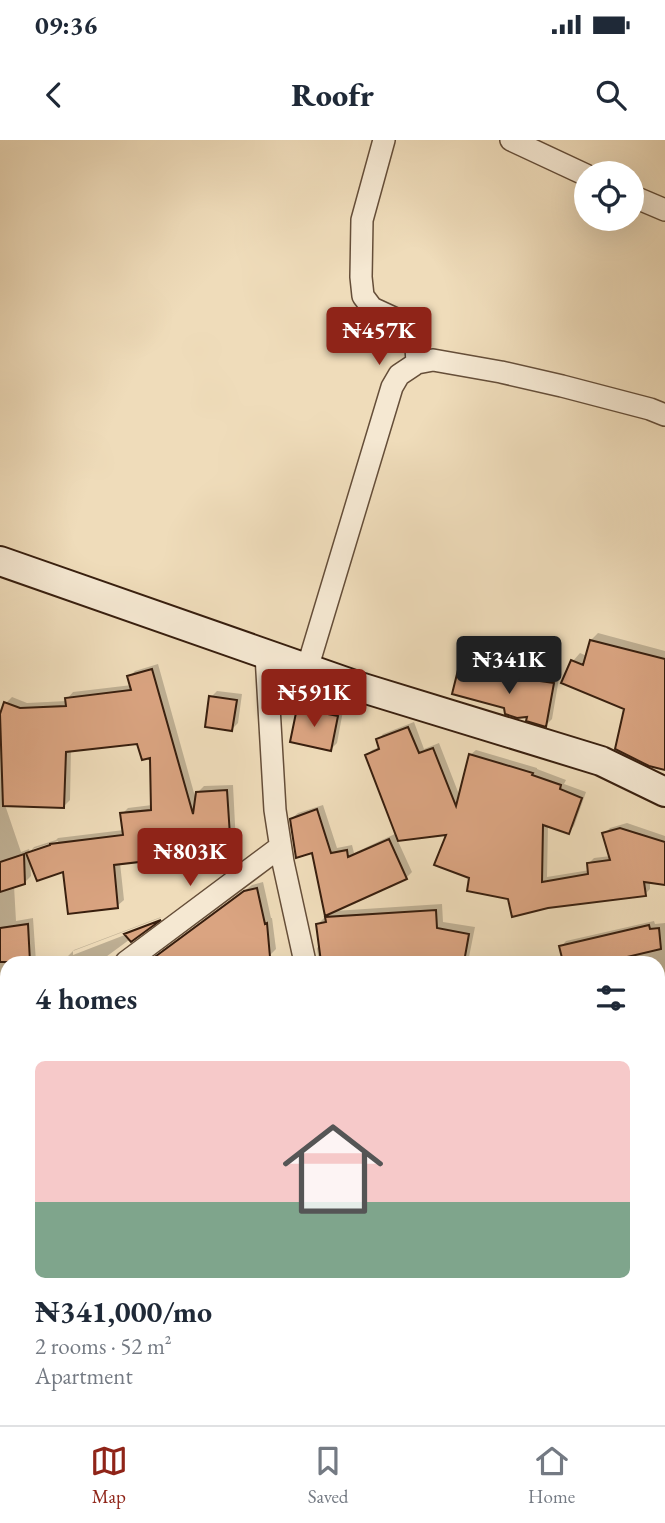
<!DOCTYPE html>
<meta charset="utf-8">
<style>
body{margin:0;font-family:"EB Garamond",serif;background:#f2f2f3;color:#1f2937;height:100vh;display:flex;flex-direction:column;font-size:26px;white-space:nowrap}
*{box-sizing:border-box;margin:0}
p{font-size:23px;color:#747a83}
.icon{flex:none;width:38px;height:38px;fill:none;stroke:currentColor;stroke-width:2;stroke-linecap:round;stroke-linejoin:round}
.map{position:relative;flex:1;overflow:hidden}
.sheet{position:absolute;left:0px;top:816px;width:665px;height:471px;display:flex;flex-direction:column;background:#fff;border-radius:21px 21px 0 0;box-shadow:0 7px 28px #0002}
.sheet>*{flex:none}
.buttons{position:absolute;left:574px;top:21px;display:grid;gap:14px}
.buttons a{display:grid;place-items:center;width:70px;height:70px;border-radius:50%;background:#fff;box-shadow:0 7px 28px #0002;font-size:35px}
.price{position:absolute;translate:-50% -60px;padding:0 16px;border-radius:7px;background:#8f2418;color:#fff;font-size:23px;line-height:46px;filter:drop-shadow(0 2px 4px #0008)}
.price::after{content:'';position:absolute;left:50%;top:42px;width:21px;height:16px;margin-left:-10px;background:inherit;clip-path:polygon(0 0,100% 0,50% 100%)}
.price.current{background:#222;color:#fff}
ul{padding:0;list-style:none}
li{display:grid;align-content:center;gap:14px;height:371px;padding:0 35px}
li span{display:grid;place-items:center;height:217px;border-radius:10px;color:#555}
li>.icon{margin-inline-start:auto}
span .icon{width:126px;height:126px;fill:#fffc;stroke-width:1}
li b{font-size:30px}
h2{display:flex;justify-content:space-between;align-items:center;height:84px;padding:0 35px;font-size:30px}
.status{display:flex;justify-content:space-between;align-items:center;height:49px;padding:0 35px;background:#fff;direction:ltr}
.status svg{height:19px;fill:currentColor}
header{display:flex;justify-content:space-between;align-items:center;height:91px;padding:0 35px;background:#fff;font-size:32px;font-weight:800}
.tab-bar{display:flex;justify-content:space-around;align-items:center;height:98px;border-top:2px solid #e0e1e3;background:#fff;font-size:19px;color:#747a83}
.tab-bar a{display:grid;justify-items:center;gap:4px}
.tab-bar .current{color:#8f2418}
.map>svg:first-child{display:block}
.shadow{fill:#0003;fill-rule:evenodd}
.building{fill:#daa481;stroke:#371e0e;stroke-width:2}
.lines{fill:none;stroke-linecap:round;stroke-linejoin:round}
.minor-casing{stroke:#654e39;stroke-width:24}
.secondary-casing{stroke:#371e0e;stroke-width:32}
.minor{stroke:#f5e8d2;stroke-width:21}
.secondary{stroke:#f5e8d2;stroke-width:28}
</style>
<div class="status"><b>09:36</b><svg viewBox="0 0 49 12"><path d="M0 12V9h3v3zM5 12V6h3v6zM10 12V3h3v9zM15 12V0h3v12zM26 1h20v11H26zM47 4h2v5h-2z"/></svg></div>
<header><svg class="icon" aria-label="back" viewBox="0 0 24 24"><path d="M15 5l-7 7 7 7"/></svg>Roofr<svg class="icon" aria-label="search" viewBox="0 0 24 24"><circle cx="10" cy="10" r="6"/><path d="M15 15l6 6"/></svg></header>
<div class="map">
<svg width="665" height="1285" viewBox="0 0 665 1285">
<rect width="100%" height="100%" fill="#efdcba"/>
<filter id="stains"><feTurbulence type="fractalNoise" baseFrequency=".00286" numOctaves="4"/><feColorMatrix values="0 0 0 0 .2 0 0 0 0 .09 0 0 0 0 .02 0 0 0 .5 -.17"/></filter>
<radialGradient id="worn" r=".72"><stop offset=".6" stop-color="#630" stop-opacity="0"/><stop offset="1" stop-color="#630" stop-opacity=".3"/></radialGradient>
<path class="shadow" d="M598 493 665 511V628L626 568 573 521 580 513 587 516 591 500Z
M158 524 196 660 198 652 204 646 233 645 236 704 230 710 183 713 120 723 124 760 117 766 64 730 30 720 31 736 24 743 14 746 16 781 33 778 36 822H7V892L0 893V579L6 563 12 557 27 563 67 561V559L73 552 132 545 129 537 135 531ZM139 602 151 615 152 665 128 668 122 674 124 690 58 698 56 700 34 707 30 712 29 709 21 712 5 665 64 666 70 660 71 609ZM58 701 59 704 33 713V709Z
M466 525 504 536 540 534 559 538 552 579 546 585 528 579 529 575 517 576 506 573V567L454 552 461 530V533L505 545 506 542 462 530Z
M217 551 242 554 238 583 232 589 211 557Z
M304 563 343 571 337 603 331 609 298 569Z
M414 582 424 609 439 603 460 657 470 615 476 610 537 628V629L566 640 564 644 586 652 574 686 568 692 548 685 547 737 590 730 589 723 594 718 611 716 604 694 610 688 627 683 665 696V743L650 741V749L645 754 509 757 471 737 448 692 397 699 412 732 406 738 334 771 442 764 443 782 475 787 468 822H319L317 808 320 805 318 784 324 778 327 777 314 710 291 679 298 673 323 665 337 708 352 705 354 713 397 693 367 615 372 610 380 607 378 600 383 594Z
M263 742 271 778H272L276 809 269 816 249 822H150L252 745Z
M161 777 160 778 73 811 74 810Z
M654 781 655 784 665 783V841L660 846H658V822H547L563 817 561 807 566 801Z
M148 786 99 822H70L68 816 73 811V815Z
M0 928 7 930V978L0 980Z
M0 1002 7 1003V1058H0Z
M665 1080V1212L658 1210V1083Z
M7 1205V1279H287L282 1285H0V1207Z
M313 1279H433L435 1285H371L370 1281 353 1283 351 1280 313 1282Z
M560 1279H624V1282L653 1279 654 1285H543Z"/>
<path class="building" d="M590 500 665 519V630L649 626 615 609 624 569 561 543 571 520 583 525Z
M152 529 193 674 196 652 227 650 231 711 182 715V717L114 725 118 768 68 774 63 732 37 741 26 713 50 705V704L123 695 120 673 151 670 150 618 142 620 137 604 66 612 64 668 3 666 0 574 4 562 20 568 66 566 65 558 131 550 127 536Z
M458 530 497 541 533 540 554 543 546 587 526 581 527 577 517 578 505 574 504 568 452 554Z
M209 556 237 560 232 591 205 587Z
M297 568 338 576 331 611 290 602Z
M408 587 419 613 433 608 456 666 469 614 533 633 532 635 561 645 560 649 582 658 569 694 543 685 542 742 588 734 587 723 610 720 602 693 620 688 665 702V745L644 742 646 756 548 768 512 777 508 759 467 751 469 738 434 725 446 695 398 701 365 615 379 609 376 599Z
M317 669 331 713 347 710 348 717 389 699 407 739 325 776 312 713 296 718 290 679Z
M24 714 25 744 0 752V722Z
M257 748 265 784 267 783 270 817 255 822H148L244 751Z
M436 770 437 788 469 794 464 822H321L316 784 326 782 325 777Z
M161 780 131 802 124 794Z
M28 784 30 822H0V788Z
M649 785 650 789 659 788 661 809 606 822H563L559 806Z"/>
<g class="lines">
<g class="minor-casing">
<path id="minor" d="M384 0 362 80 361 137 363 156 372 168 411 186 415 191 417 223
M511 0 586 35
M632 56 665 70
M266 515 275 670 283 722 305 822
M307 529 392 247 399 235 417 223 433 220 501 232 562 246 650 269 665 275
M126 822 280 707
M0 911 7 907
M658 1225 659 1285
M296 1285 299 1279"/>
</g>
<g class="secondary-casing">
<path id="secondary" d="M0 421 363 548 601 621 665 652"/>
</g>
<use href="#minor" class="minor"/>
<use href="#secondary" class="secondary"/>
</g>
<rect width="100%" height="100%" filter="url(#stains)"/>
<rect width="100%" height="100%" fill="url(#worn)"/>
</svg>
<div class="buttons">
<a><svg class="icon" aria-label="locate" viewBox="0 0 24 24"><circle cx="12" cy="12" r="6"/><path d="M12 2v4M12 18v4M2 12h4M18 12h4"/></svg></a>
</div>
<b class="price" style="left:379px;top:227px">₦457K</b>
<b class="price current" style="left:509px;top:556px">₦341K</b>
<b class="price" style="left:314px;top:589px">₦591K</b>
<b class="price" style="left:190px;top:748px">₦803K</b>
<section class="sheet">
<h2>4 homes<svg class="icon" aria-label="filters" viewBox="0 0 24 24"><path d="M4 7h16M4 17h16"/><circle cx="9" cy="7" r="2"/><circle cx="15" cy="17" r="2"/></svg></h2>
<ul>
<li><span style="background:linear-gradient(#f6c9c9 65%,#7fa58c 0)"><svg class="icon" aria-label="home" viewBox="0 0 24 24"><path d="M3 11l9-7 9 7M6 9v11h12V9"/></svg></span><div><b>₦341,000/mo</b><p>2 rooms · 52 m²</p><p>Apartment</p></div></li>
</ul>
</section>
</div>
<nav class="tab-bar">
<a class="current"><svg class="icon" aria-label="map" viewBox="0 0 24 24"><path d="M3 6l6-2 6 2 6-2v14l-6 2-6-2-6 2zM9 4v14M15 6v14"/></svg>Map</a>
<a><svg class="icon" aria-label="saved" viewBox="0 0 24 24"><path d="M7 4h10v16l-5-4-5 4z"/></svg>Saved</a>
<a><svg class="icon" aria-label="home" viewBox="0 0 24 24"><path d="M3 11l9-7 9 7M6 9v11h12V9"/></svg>Home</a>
</nav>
